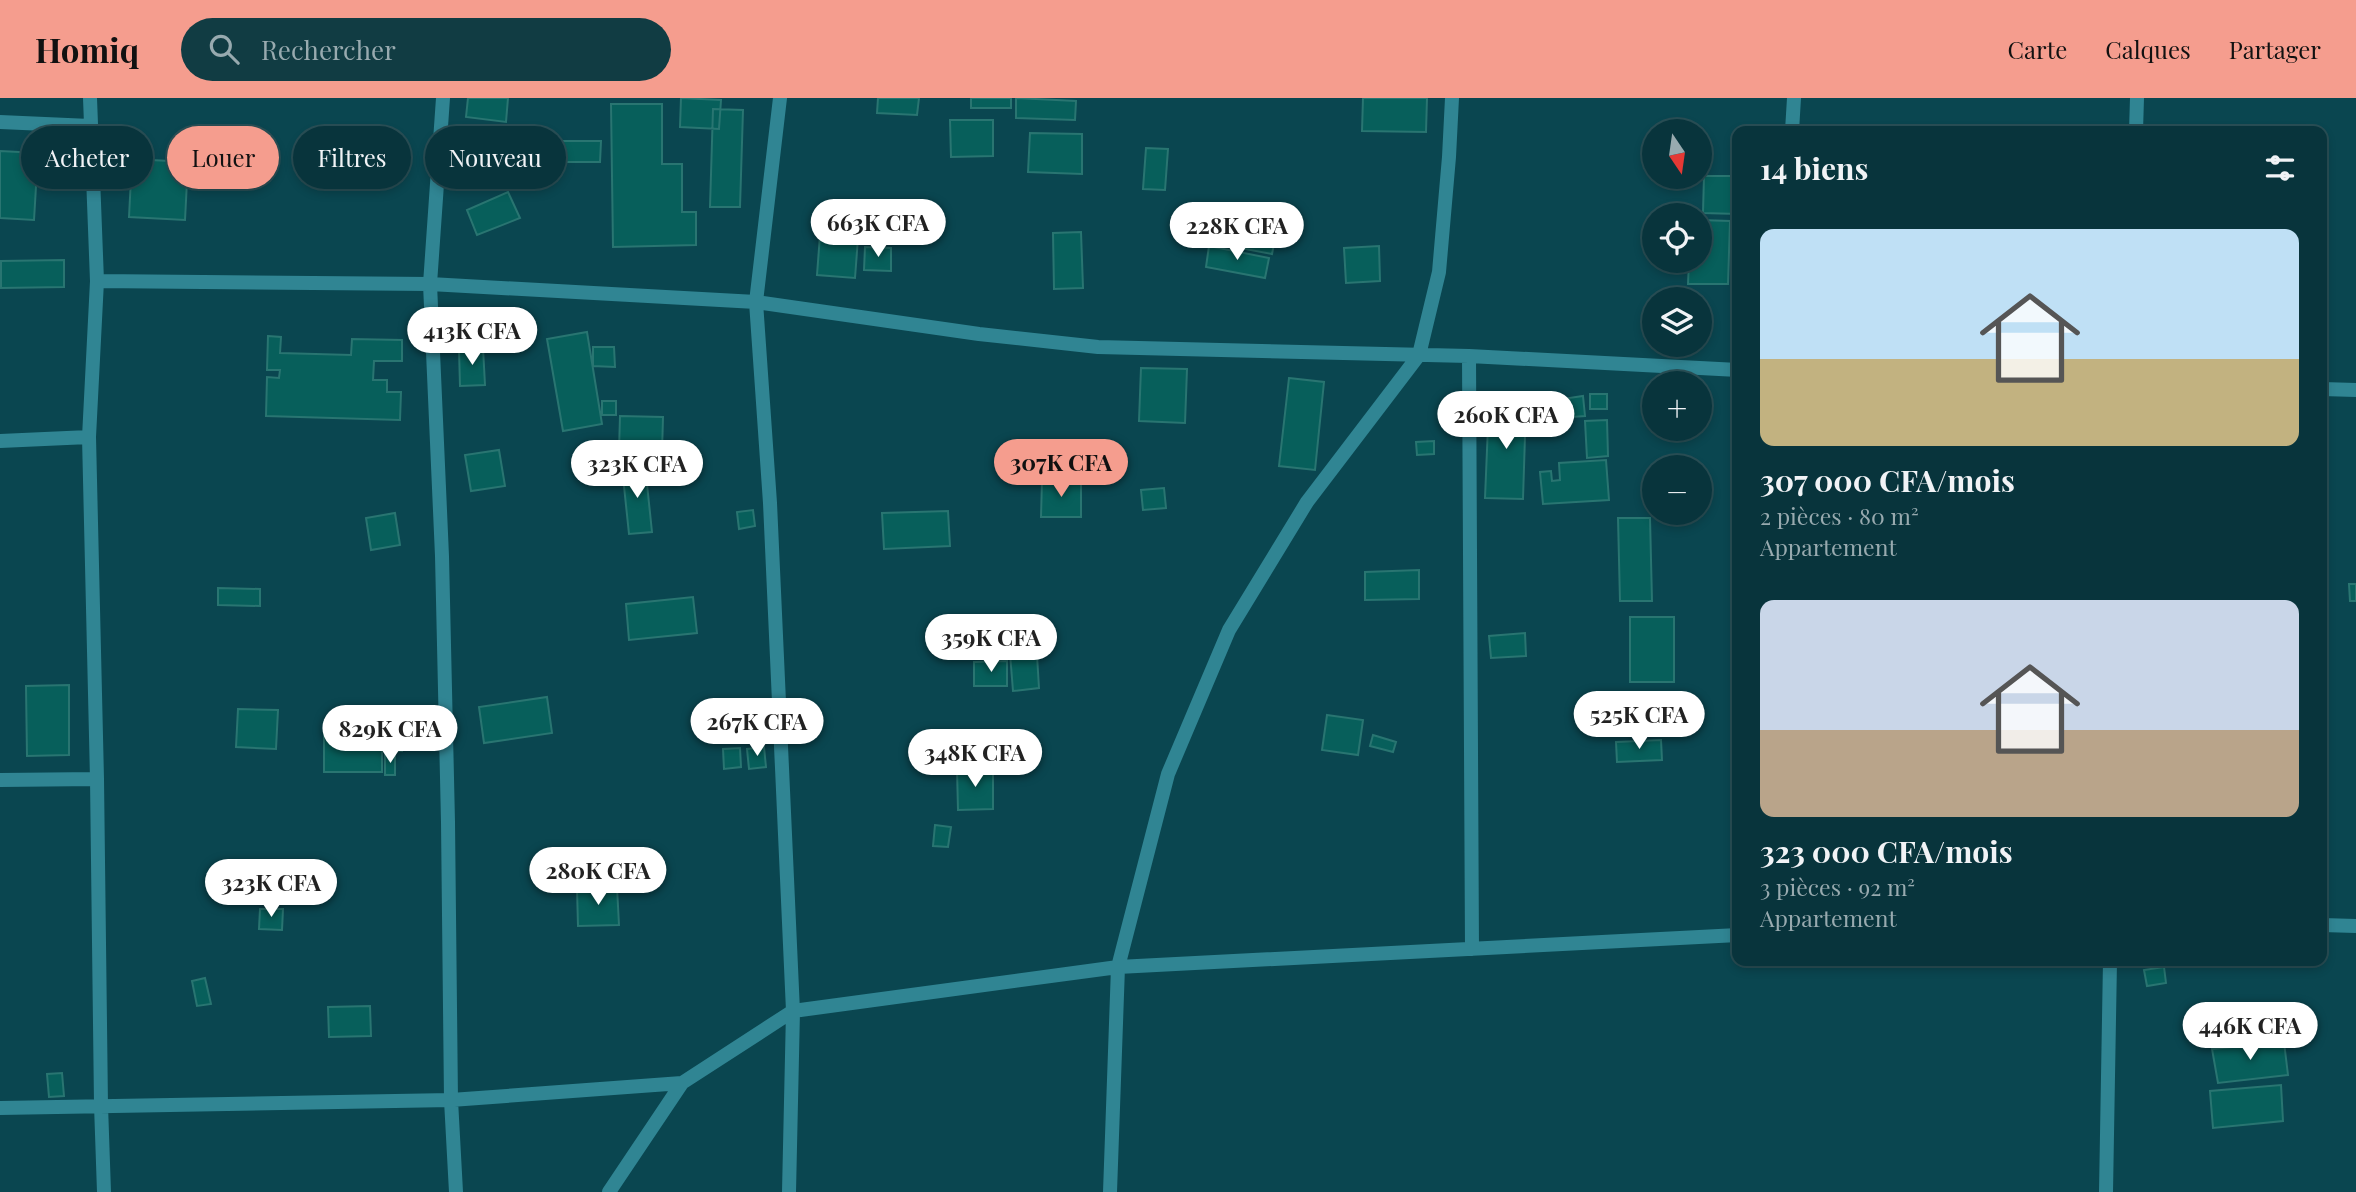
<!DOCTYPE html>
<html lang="fr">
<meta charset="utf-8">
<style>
body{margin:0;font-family:"Playfair Display",serif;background:#113c43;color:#f1f3f6;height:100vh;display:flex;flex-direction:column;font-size:26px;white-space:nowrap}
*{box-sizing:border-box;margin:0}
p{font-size:23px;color:#98aaaf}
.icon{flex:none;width:38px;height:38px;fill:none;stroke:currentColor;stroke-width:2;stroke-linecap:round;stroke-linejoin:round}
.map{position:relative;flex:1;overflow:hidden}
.drawer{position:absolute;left:1732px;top:28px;width:595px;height:840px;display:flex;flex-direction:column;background:#08343c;border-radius:14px;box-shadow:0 4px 10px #0003,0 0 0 2px #294f56}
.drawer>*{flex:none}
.hud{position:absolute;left:21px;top:28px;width:665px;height:63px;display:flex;gap:14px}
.needle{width:46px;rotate:167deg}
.controls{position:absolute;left:1642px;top:21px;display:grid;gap:14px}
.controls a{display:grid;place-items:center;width:70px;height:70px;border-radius:50%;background:#08343c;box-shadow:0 4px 10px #0003,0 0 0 2px #294f56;font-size:35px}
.price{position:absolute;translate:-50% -60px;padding:0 16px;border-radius:24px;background:#fff;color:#222;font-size:23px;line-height:46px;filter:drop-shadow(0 2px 4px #0008)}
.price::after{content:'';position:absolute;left:50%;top:42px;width:21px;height:16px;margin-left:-10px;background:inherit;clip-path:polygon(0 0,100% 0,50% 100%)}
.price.on{background:#f59d8e;color:#111}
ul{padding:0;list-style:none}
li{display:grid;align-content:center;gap:14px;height:371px;padding:0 28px}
li span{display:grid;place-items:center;height:217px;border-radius:14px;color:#555}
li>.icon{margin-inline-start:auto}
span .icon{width:126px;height:126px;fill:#fffc;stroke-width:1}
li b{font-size:30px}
h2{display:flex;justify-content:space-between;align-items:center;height:84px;padding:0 28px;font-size:30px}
.tag{padding:0 24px;border-radius:32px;background:#08343c;box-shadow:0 4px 10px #0003,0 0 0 2px #294f56;font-size:24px;line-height:63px}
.tag.on{background:#f59d8e;color:#111}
header{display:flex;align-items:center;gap:42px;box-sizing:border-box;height:98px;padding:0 35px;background:#f59d8e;color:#111}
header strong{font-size:33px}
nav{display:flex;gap:38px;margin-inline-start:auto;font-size:24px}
.search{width:490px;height:63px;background:#113c43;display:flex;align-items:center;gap:18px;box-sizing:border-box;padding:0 24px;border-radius:38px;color:#98aaaf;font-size:26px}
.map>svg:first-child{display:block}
.building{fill:#075f5b;stroke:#297571;stroke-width:2}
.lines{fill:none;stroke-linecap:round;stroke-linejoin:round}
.street{stroke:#308593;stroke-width:14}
</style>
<header>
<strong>Homiq</strong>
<div class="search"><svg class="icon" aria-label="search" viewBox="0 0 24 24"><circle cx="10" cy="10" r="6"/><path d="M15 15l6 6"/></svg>Rechercher</div>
<nav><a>Carte</a><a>Calques</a><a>Partager</a></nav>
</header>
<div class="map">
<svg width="2356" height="1094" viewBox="0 0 2356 1094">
<rect width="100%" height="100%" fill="#0a4650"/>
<path class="building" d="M468 0H508L506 24 466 19Z
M681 0 721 2 719 31 680 29Z
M878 0H919L917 17 877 15Z
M971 0H1011V10H971Z
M1016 0 1076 3 1075 22 1016 20Z
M1363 0H1427L1426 34 1362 33Z
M611 6H662V66H682V114H696V147L613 149Z
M713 11 743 12 740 109H710Z
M950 22H993V58L951 59Z
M1030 35 1082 36V76L1028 74Z
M563 43H601L600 64H563Z
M1146 50 1168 51 1165 92 1143 91Z
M0 53 38 55 34 122 0 120Z
M132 61 188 64 185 122 129 119Z
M1704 78H1738V116L1703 115Z
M508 94 520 120 477 137 467 112Z
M1699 122 1730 123 1728 186H1688L1689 163H1699Z
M1264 129 1277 131 1272 156 1208 144 1210 131 1262 141Z
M1081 134 1083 190 1054 191 1053 135Z
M820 137 858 140 855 180 817 177Z
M1209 148 1269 160 1265 180 1206 169Z
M1379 148 1380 183 1346 185 1344 150Z
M865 149 891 150V173L864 172Z
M64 162V189L1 190V163Z
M587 234 602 326 563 333 547 241Z
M268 238 281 239 280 255 351 257 352 241 402 242V263H374L373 282H387V294H401L400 322 266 318 267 279 279 280 280 272H267Z
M593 249H614L615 269 593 268Z
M483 250 485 287 460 288 459 251Z
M1141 270 1187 271 1185 325 1139 323Z
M1289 280 1324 284 1315 372 1279 368Z
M1590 296H1607V311H1590Z
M1583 298 1585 318 1572 319 1569 300Z
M602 303H616V317H602Z
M1489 304 1526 306 1523 401 1485 400Z
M620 318 663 319 662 354 619 353Z
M1607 322 1608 358 1587 360 1585 323Z
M1434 343V356L1417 357 1416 344Z
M499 352 505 388 471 393 465 357Z
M1606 362 1609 402 1543 406 1540 374 1551 373 1552 383 1560 382 1559 365Z
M645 367 652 434 629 436 622 369Z
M1042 382 1081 383V419H1041Z
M1164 390 1166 410 1143 412 1141 392Z
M753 412 755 428 739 431 737 414Z
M948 413 950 448 884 451 882 415Z
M395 415 400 447 371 452 366 420Z
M1618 420H1650L1652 503H1620Z
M1419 472V501L1365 502V474Z
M2349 486H2356V503H2350Z
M218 490 260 491V508L218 507Z
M693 499 697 535 629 542 626 506Z
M1630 519H1674V584H1630Z
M1525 535 1526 558 1491 560 1489 538Z
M1036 541 1039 590 1013 593 1009 543Z
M1007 563V588H974V564Z
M69 587V657L27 658 26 588Z
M547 599 552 635 484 645 479 609Z
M238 611 278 612 276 651 236 649Z
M1327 617 1363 622 1358 657 1322 652Z
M324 624H402V653L382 652V674H324Z
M1373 637 1396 644 1393 654 1370 648Z
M1661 642 1662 662 1617 664 1616 644Z
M764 649 766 669 749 671 747 651Z
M740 650 741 669 724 671 723 651Z
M385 657H395V677H385Z
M993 670V711L958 712 957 671Z
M935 727 951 729 948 749 933 748Z
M617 789 619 827 578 828 577 790Z
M260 811H283L282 832 259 831Z
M2164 869 2166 885 2147 888 2144 872Z
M205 880 211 906 197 908 192 883Z
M370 908 371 938 329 939 328 909Z
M2284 944 2288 977 2218 985 2212 951Z
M62 975 64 998 49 999 47 976Z
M2281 987 2283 1023 2213 1030 2210 993Z"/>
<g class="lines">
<path class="street" d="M90 0 97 183 89 339 97 681 101 1007 104 1094
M443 0 430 186 442 458 448 724 451 1002 456 1094
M780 0 756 204 770 405 793 913 789 1094
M0 24 90 28
M1792 33 1794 0
M2136 33 2137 0
M97 183 430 186 756 204 979 236 1098 249 1469 258 1738 272
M1469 258 1472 851
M2322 291 2356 292
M0 343 89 339
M0 682 97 681
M2322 827 2356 828
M0 1010 451 1002 682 985
M609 1094 682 985 793 913 1118 869 1738 837
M1110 1094 1118 869 1168 676 1229 532 1307 404 1419 257 1439 174 1449 59 1452 0
M2106 1094 2110 863"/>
</g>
</svg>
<div class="controls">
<a><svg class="needle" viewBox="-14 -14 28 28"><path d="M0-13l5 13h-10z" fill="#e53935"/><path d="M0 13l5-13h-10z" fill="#98aaaf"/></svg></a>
<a><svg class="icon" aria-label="locate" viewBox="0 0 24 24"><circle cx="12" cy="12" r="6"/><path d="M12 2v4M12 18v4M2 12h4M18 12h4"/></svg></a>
<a><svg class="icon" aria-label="layers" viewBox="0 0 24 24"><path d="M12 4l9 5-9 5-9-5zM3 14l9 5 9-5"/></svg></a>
<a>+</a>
<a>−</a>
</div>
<b class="price" style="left:878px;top:161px">663K CFA</b>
<b class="price" style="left:1237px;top:164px">228K CFA</b>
<b class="price" style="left:472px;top:269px">413K CFA</b>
<b class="price" style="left:1506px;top:353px">260K CFA</b>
<b class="price on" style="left:1061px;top:401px">307K CFA</b>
<b class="price" style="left:637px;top:402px">323K CFA</b>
<b class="price" style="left:991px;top:576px">359K CFA</b>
<b class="price" style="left:1639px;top:653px">525K CFA</b>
<b class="price" style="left:757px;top:660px">267K CFA</b>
<b class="price" style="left:390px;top:667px">829K CFA</b>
<b class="price" style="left:975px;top:691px">348K CFA</b>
<b class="price" style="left:598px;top:809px">280K CFA</b>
<b class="price" style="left:271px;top:821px">323K CFA</b>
<b class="price" style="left:2250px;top:964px">446K CFA</b>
<div class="hud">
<a class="tag">Acheter</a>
<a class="tag on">Louer</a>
<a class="tag">Filtres</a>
<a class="tag">Nouveau</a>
</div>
<section class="drawer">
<h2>14 biens<svg class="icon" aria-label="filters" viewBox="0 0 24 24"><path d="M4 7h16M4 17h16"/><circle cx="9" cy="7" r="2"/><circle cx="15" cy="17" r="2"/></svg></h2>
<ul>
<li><span style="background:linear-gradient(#bfe0f5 60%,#c2b280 0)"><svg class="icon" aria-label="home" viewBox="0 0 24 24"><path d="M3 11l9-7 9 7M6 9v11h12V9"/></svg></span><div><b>307 000 CFA/mois</b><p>2 pièces · 80 m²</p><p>Appartement</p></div></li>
<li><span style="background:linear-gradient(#c9d6e8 60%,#b9a48a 0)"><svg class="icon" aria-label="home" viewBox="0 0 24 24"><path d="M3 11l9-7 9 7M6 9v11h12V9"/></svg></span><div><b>323 000 CFA/mois</b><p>3 pièces · 92 m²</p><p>Appartement</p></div></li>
</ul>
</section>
</div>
